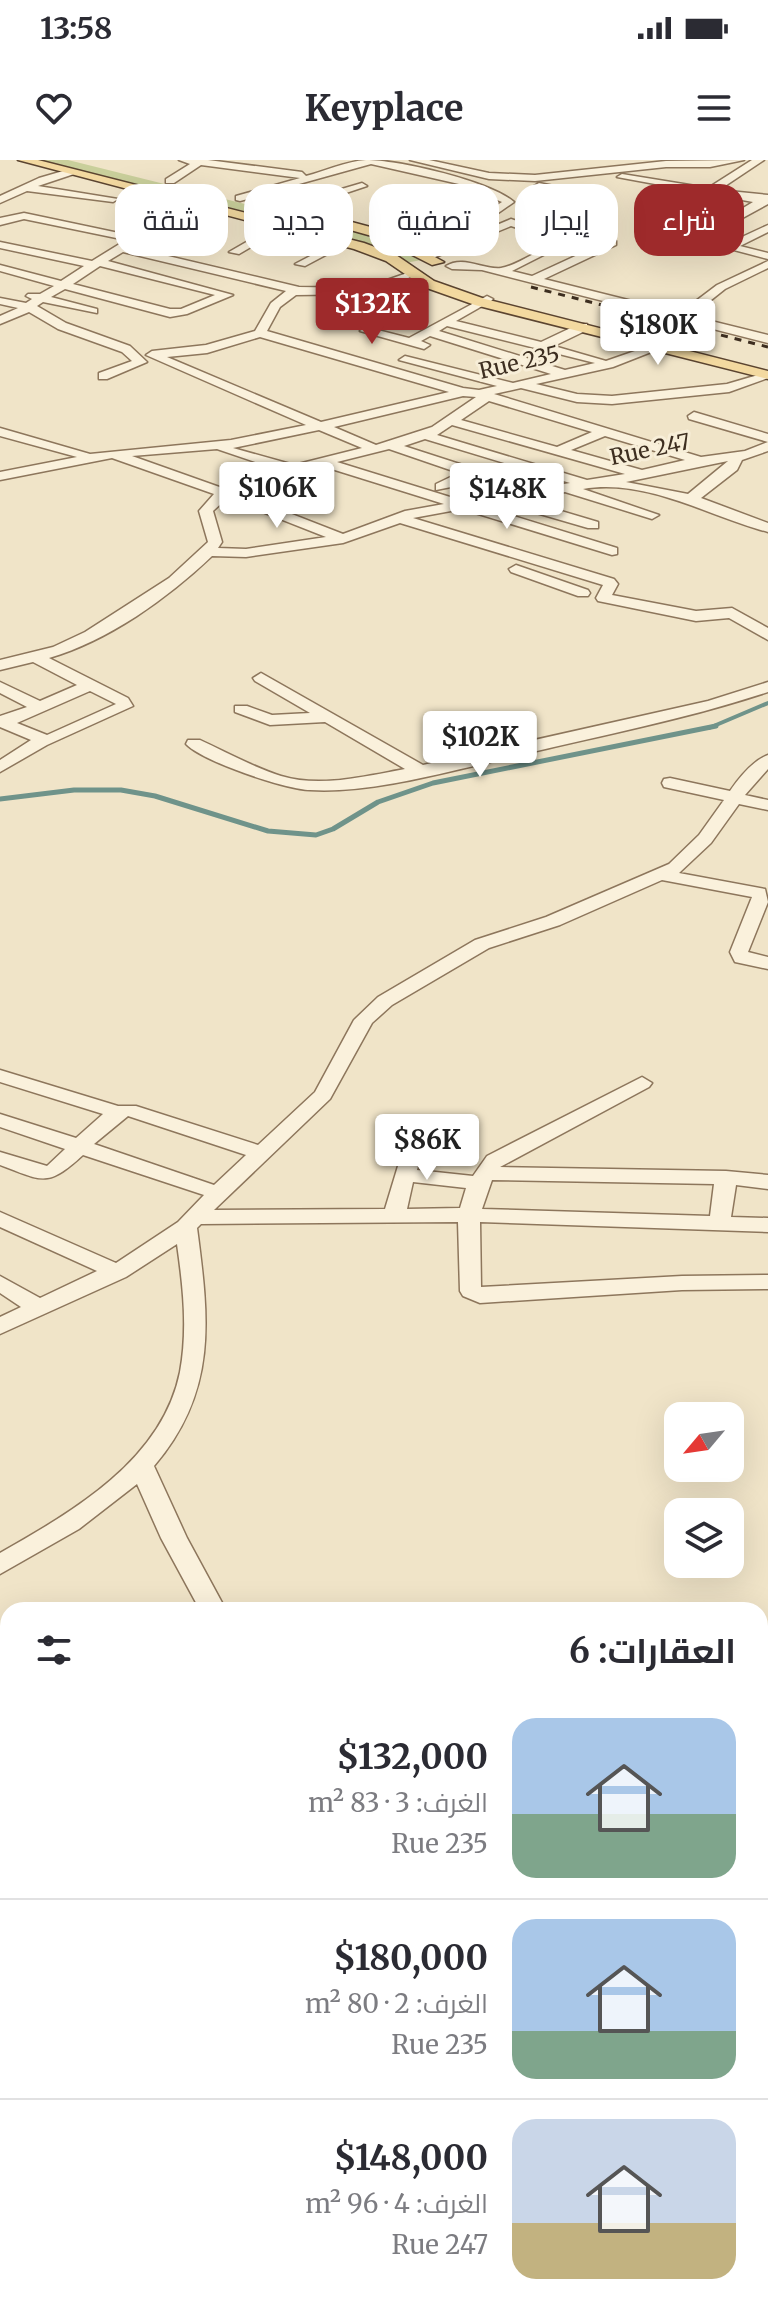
<!DOCTYPE html>
<html lang="ar">
<meta charset="utf-8">
<style>
body{margin:0;font-family:Merriweather,Cairo,serif;background:#f7f7f7;color:#2b2b33;direction:rtl;height:100vh;display:flex;flex-direction:column;font-size:30px;white-space:nowrap}
*{box-sizing:border-box;margin:0}
p{font-size:26px;color:#7c7c81}
.icon{flex:none;width:44px;height:44px;fill:none;stroke:currentColor;stroke-width:2;stroke-linecap:round;stroke-linejoin:round}
.map{position:relative;flex:1;overflow:hidden;direction:ltr}
.details{position:absolute;left:0px;top:1442px;width:768px;height:712px;display:flex;flex-direction:column;background:#fff;border-radius:24px 24px 0 0;box-shadow:0 8px 32px #0002;direction:rtl}
.details>*{flex:none}
.guide{position:absolute;left:24px;top:24px;width:720px;height:72px;direction:rtl;display:flex;gap:16px}
.needle{width:52px;rotate:241deg}
.fabs{position:absolute;left:664px;top:1242px;display:grid;gap:16px}
.fabs a{display:grid;place-items:center;width:80px;height:80px;border-radius:16px;background:#fff;box-shadow:0 8px 32px #0002;font-size:40px}
.price{position:absolute;translate:-50% -68px;padding:0 18px;border-radius:8px;background:#fff;color:#222;font-size:26px;line-height:52px;filter:drop-shadow(0 2px 4px #0008)}
.price::after{content:'';position:absolute;left:50%;top:48px;width:24px;height:18px;margin-left:-12px;background:inherit;clip-path:polygon(0 0,100% 0,50% 100%)}
.price.current{background:#9e2a2b;color:#fff}
ul{padding:0;list-style:none}
li{display:flex;align-items:center;gap:24px;height:200px;padding:0 32px}
li+li{border-top:2px solid #e1e1e2}
li span{display:grid;place-items:center;flex:none;width:224px;height:160px;border-radius:24px;color:#555}
li>.icon{margin-inline-start:auto}
span .icon{width:96px;height:96px;fill:#fffc;stroke-width:1}
li b{font-size:34px}
h2{display:flex;justify-content:space-between;align-items:center;height:96px;padding:0 32px;font-size:34px}
.tag{padding:0 28px;border-radius:24px;background:#fff;box-shadow:0 8px 32px #0002;font-size:28px;line-height:72px}
.tag.current{background:#9e2a2b;color:#fff}
.status{display:flex;justify-content:space-between;align-items:center;height:56px;padding:0 40px;background:#fff;direction:ltr}
.status svg{height:22px;fill:currentColor}
header{display:flex;justify-content:space-between;align-items:center;height:104px;padding:0 32px;background:#fff;font-size:36px;font-weight:700}
.map>svg:first-child{display:block}
.green{fill:#c9cf9b}
.lines{fill:none;stroke-linecap:round;stroke-linejoin:round}
.stream-far1{stroke:#6f938a;stroke-width:4}
.stream{stroke:#6f938a;stroke-width:5}
.minor-casing{stroke:#8d765c;stroke-width:3}
.major-casing{stroke:#5b4430;stroke-width:3}
.minor{fill:#faf1dc;fill-rule:evenodd}
.major{fill:#f3d9a0;fill-rule:evenodd}
.rail{stroke:#3d2e20;stroke-width:3;stroke-dasharray:7 7;stroke-linecap:butt}
.labels{text-anchor:middle;stroke-width:6;stroke-linejoin:round;paint-order:stroke}
.far-street-label{font-size:22px;fill:#3d2e20;stroke:#f7eed8}
</style>
<div class="status"><b>13:58</b><svg viewBox="0 0 49 12"><path d="M0 12V9h3v3zM5 12V6h3v6zM10 12V3h3v9zM15 12V0h3v12zM26 1h20v11H26zM47 4h2v5h-2z"/></svg></div>
<header><svg class="icon" aria-label="menu" viewBox="0 0 24 24"><path d="M4 6h16M4 12h16M4 18h16"/></svg>Keyplace<svg class="icon" aria-label="heart" viewBox="0 0 24 24"><path d="M12 20l-8-8c-3-5 5-10 8-4 3-6 11-1 8 4z"/></svg></header>
<div class="map">
<svg width="768" height="2154" viewBox="0 0 768 2154">
<rect width="100%" height="100%" fill="#f0e4c8"/>
<path class="green" d="M28 0H68L357 72 427 99 405 103Z"/>
<g class="lines">
<path class="stream-far1" d="M709 568 768 543"/>
<path class="stream" d="M0 639 74 630H121L155 636 268 671 316 675 333 669 378 642 433 623 716 566"/>
<g class="minor-casing">
<path id="minor" d="M179 0H208L302 12 306 16C325 11 347 1 366 0 399 0 490 21 514 42L491 58 401 85 396 82 397 80 483 54 502 42 459 24 371 4 299 24 328 33 362 23 367 26 328 39 288 28 240 41 236 40V36L300 18 201 5 174 23H166V19L190 4Z
M410 0H429L489 13 535 15 666 1 744 0 710 7H666L535 21 489 19Z
M752 0H764L719 30 768 35V44L706 78 729 83 768 65V72L740 86 768 93V99L692 79 753 42 617 17 622 14 708 28Z
M70 9 74 10V14L38 26 118 39 113 42 27 31 0 43V36L39 18Z
M539 23 589 33 594 36 589 39 535 28 534 26Z
M206 43 211 46 210 48 168 63 130 87 299 127 364 128 413 111 419 114 365 134 296 135 280 147 267 171 463 228 479 230 497 226 399 200 405 196 513 223 551 214 430 176 421 181 430 185 424 189 360 171 366 167 409 178 487 136 493 139 491 141 456 161 541 182 579 164H587V170L554 186 606 201 658 183 664 187 613 207 536 224 577 234 612 236 727 224 768 212V218L729 232 612 244 577 242 521 228 494 234 701 297 745 291 768 282V291L742 300 737 310 701 338 768 363V372C708 356 646 318 583 329L659 355 652 359 565 332 521 339 598 362V368H588L502 343 481 346 617 388V394L612 395 462 349 413 358 614 419 618 424 612 435 696 451 732 448 768 468V480L729 458 696 461 598 441 596 438 603 425 400 363 343 383 246 397 212 396C168 438 108 481 49 498L128 538 133 546 47 585 0 612V600L31 580 0 567V556L27 547 0 533V522L40 541 77 525 33 502 0 510V500L53 487 85 472 169 418 208 382 199 351 214 334 112 298 0 320V312L77 297 0 276V268L90 294 231 280 306 265 146 195 152 191 206 185 255 171 271 143 286 131 123 92 108 101 233 135 187 154 170 157 65 129 51 137 97 149V153L43 142 37 146 66 163 130 186 147 202 107 219H99V213L132 201 122 192 58 169 29 152 0 164V156L18 148 0 144V138L26 143 32 139 26 136 28 134H40L54 126 0 111V105L61 121 84 106 0 88V82L92 101 126 80 24 59 0 65V58L24 53 133 76 160 59ZM100 106 215 135 181 149H170L73 124ZM447 166 595 203 565 210 439 171ZM260 177 449 232 321 262 167 197 207 193ZM463 236 476 237 432 267 376 285 334 267ZM489 241 592 272 557 287 461 260ZM452 265 625 314 587 320 437 275ZM319 270 362 288 294 305 233 288ZM605 276 685 300 642 310 571 290ZM425 279 570 323 503 334 462 322 470 318 474 311 472 308 404 286ZM217 289 279 310 225 329 132 296ZM389 289 459 313 436 324V330L451 327 485 337 463 341 337 302ZM728 301 688 334 626 322ZM322 306 444 344 405 351 343 374 238 333ZM227 338 326 377 246 389 218 388 222 382 213 351ZM90 531 116 544 47 575 17 563Z
M511 59 573 80 512 111 532 116 608 81H616V85L544 119 680 153 717 125 768 101V108L725 129 691 156 768 175V183L482 110 452 109 446 106C463 95 484 110 501 108 516 106 544 87 558 81L511 66 433 98 423 96Z
M278 64 287 66 239 94 229 92Z
M341 80 350 82 305 106 295 104Z
M694 252 768 274V282L689 259 688 256Z
M516 405 588 430 590 433 588 436H578L511 412 509 409Z
M261 513 423 605 708 541 768 522V532C687 559 603 575 520 595 457 609 374 634 310 630 284 629 202 601 186 584L188 580H200C226 592 253 607 281 616 320 628 366 616 405 609L325 562 270 565 235 552V546H247L272 555 310 553 255 521 253 518Z
M768 595V609L745 635 768 640V650L739 644 711 683 679 713 765 729 768 742 748 792 768 797V809L735 802 730 792 752 737 662 720 560 765 489 788 392 845 372 863 330 939 214 1050 385 1049 408 973 415 971 425 977 417 1010 473 1016 487 996 642 917 652 923 649 927 500 1007 726 1011 768 1015V1029L736 1025 731 1057 768 1058V1072L480 1062 481 1127 682 1116 768 1115V1129L682 1130 480 1143 463 1136 460 1131 458 1062 201 1064 197 1068C209 1159 218 1231 154 1306L187 1378 226 1450H200L161 1378 137 1324 79 1369 0 1414V1393C72 1352 162 1301 180 1212 188 1169 183 1126 177 1084L126 1117 0 1174V1157L21 1147 0 1133V1116L40 1138 97 1111 0 1067V1052L116 1103 178 1062 204 1035 83 995C47 1028 43 1021 0 1005V992L47 1006 65 989 0 967V954L76 978 103 954 0 922V910L118 946H136L258 985 315 932 354 860 378 837 475 780 546 757 669 704 699 675 724 640 664 627 662 623 664 619 670 618 730 631C739 618 752 601 768 595ZM128 956 246 995 214 1025 94 984ZM492 1020 714 1024 710 1056 482 1049ZM413 1022 466 1028 460 1048 407 1049Z
M484 2146H518V2154H484Z"/>
</g>
<g class="major-casing">
<path id="major" d="M18 0H38L364 83 396 95 434 121 485 139 768 211V219L475 145 424 127 386 101 354 89Z
M333 57 389 72 444 102 432 105 379 78 329 64V58Z"/>
</g>
<use href="#minor" class="minor"/>
<use href="#major" class="major"/>
<path class="rail" d="M531 127 768 187"/>
</g>
<g class="labels">
<g class="far-street-label">
<text transform="translate(519 202) rotate(-13)" y="8">Rue 235</text>
<text transform="translate(650 289) rotate(-12)" y="8">Rue 247</text>
</g>
</g>
</svg>
<div class="fabs">
<a><svg class="needle" viewBox="-14 -14 28 28"><path d="M0-13l5 13h-10z" fill="#e53935"/><path d="M0 13l5-13h-10z" fill="#7c7c81"/></svg></a>
<a><svg class="icon" aria-label="layers" viewBox="0 0 24 24"><path d="M12 4l9 5-9 5-9-5zM3 14l9 5 9-5"/></svg></a>
</div>
<b class="price current" style="left:372px;top:186px">$132K</b>
<b class="price" style="left:658px;top:207px">$180K</b>
<b class="price" style="left:277px;top:370px">$106K</b>
<b class="price" style="left:507px;top:371px">$148K</b>
<b class="price" style="left:480px;top:619px">$102K</b>
<b class="price" style="left:427px;top:1022px">$86K</b>
<div class="guide">
<a class="tag current">شراء</a>
<a class="tag">إيجار</a>
<a class="tag">تصفية</a>
<a class="tag">جديد</a>
<a class="tag">شقة</a>
</div>
<section class="details">
<h2>العقارات: 6<svg class="icon" aria-label="filters" viewBox="0 0 24 24"><path d="M4 7h16M4 17h16"/><circle cx="9" cy="7" r="2"/><circle cx="15" cy="17" r="2"/></svg></h2>
<ul>
<li><span style="background:linear-gradient(#a9c7e8 60%,#7fa58c 0)"><svg class="icon" aria-label="home" viewBox="0 0 24 24"><path d="M3 11l9-7 9 7M6 9v11h12V9"/></svg></span><div><b>$132,000</b><p>الغرف: 3 · 83 m²</p><p>Rue 235</p></div></li>
<li><span style="background:linear-gradient(#a9c7e8 70%,#7fa58c 0)"><svg class="icon" aria-label="home" viewBox="0 0 24 24"><path d="M3 11l9-7 9 7M6 9v11h12V9"/></svg></span><div><b>$180,000</b><p>الغرف: 2 · 80 m²</p><p>Rue 235</p></div></li>
<li><span style="background:linear-gradient(#c9d6e8 65%,#c2b280 0)"><svg class="icon" aria-label="home" viewBox="0 0 24 24"><path d="M3 11l9-7 9 7M6 9v11h12V9"/></svg></span><div><b>$148,000</b><p>الغرف: 4 · 96 m²</p><p>Rue 247</p></div></li>
</ul>
</section>
</div>
